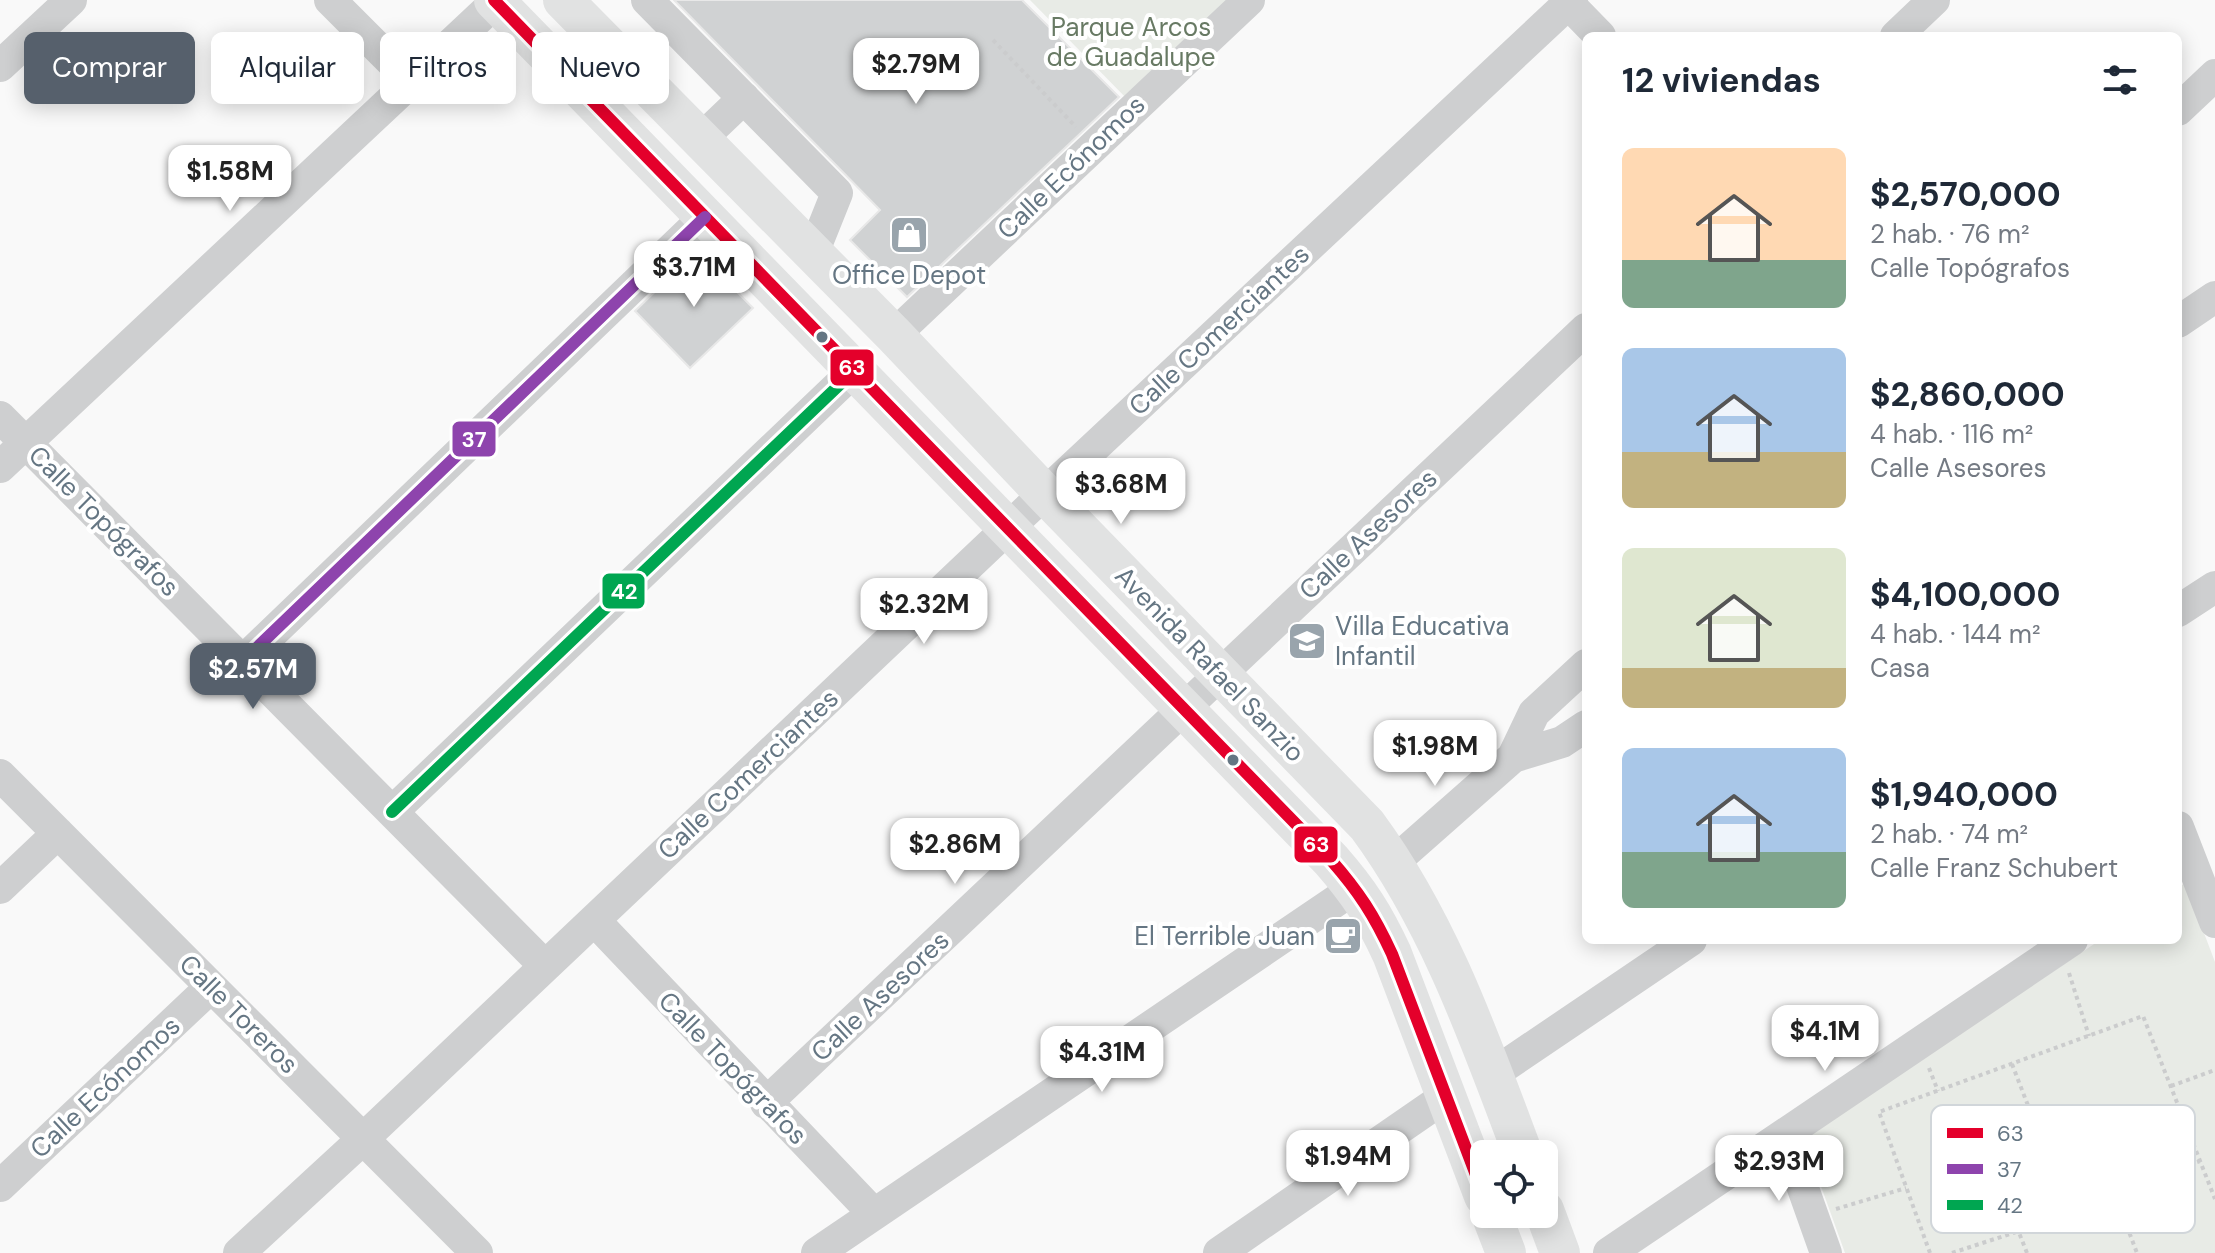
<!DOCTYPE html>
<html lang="es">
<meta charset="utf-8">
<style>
body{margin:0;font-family:"DM Sans",sans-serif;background:#f2f2f3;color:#1f2937;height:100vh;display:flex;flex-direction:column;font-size:30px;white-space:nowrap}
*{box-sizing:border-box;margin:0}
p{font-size:26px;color:#747a83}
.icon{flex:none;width:44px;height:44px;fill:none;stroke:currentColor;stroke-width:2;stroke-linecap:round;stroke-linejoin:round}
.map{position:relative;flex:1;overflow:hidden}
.details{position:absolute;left:1582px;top:32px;width:600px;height:912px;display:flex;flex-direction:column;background:#fff;border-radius:12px;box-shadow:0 4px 20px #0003}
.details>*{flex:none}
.hud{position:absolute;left:24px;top:32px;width:760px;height:72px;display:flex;gap:16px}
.tools{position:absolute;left:1470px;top:1140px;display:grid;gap:16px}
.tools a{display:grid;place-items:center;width:88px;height:88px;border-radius:12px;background:#fff;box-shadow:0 4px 20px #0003;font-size:40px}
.price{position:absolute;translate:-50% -68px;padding:0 18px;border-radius:16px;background:#fff;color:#222;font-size:26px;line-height:52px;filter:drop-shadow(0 2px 4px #0008)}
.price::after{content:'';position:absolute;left:50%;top:48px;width:24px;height:18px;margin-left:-12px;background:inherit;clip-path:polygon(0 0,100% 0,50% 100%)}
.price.on{background:#56606c;color:#fff}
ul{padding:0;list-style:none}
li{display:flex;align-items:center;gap:24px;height:200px;padding:0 40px}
li span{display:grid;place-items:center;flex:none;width:224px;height:160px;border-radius:12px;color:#555}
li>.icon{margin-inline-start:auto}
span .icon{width:96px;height:96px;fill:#fffc;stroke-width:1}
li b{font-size:34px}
h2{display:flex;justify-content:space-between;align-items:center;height:96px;padding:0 40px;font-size:34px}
.tag{padding:0 28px;border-radius:12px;background:#fff;box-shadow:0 4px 20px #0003;font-size:28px;line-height:72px}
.tag.on{background:#56606c;color:#fff}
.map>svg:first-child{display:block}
.green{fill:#e8ebe6}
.building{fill:#d0d2d3;stroke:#e8e8e8;stroke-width:2}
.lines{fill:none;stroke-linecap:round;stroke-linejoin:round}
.path{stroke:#cbcccd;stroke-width:4;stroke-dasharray:4 4;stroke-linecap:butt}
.minor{stroke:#cecfd0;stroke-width:32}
.major{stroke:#e1e2e2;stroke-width:40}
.bus-1-casing{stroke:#fff;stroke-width:18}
.bus-2-casing{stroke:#fff;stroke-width:18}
.bus-3-casing{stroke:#fff;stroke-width:18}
.bus-1{stroke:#e4002b;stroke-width:12}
.bus-2{stroke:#8e44ad;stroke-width:12}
.bus-3{stroke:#00a651;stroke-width:12}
.bus-dot{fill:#657683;stroke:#fff;stroke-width:3}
.labels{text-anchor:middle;stroke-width:8;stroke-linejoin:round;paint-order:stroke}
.park-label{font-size:26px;fill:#687a64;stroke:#fff}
.street-label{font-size:26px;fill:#657683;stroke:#fff}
.poi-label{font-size:26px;fill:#657683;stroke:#fff}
.key{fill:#fff;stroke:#d1d6da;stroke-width:2}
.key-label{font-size:22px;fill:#657683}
.line-badge{stroke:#fff;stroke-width:3}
.badge-label{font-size:22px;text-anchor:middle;font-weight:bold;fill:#fff}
</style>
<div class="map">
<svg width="2215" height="1253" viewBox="0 0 2215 1253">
<rect width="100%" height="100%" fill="#f9f9f9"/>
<path class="green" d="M1030 0H1240L1130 102Z
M2185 883 2215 962V1253H1845L1804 1139 2100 940H2178V888Z"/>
<path class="building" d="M674 0H1022L1119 97 907 297 850 240 880 210Z
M697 251 753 308 690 368 635 311Z"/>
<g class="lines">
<path class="path" d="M993 40 1076 127
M2069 973 2089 1036
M2012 1064 2042 1142
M1929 1068 1938 1091
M2171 1086 2215 1070
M2114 1191 2200 1161
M1836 1209 1906 1188
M1930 1253 1879 1112 2143 1016 2215 1199
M1952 1253 2019 1231
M2027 1253 1990 1159 2089 1126 2137 1253"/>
<path class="minor" d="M330 0 411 81
M647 0 837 193 813 253
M1565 0 1600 36
M1896 36 1934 0
M0 66 71 0
M2178 110 2215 75
M701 139 744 98
M2178 322 2215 297
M894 335 1249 0
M0 417 545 966
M0 467 498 0
M2178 611 2215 587
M243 661 705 217
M1513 757 1534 713 1586 665
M0 775 477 1253
M392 812 855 370
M2178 827 2215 922
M1394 862 1513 757 1562 742 1586 726
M0 888 58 833
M594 920 874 1214
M1493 1074 1691 940
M766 1103 1586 329
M1784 1135 1826 1253
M0 1186 211 987
M239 1253 364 1138 1008 528 1572 0
M817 1253 1355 888
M1219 1253 1445 1097
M1609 1253 2072 940"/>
<path class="major" d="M494 0 1331 860C1359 892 1374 915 1392 954L1484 1196
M563 0 894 335 1045 494 1367 825C1440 924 1480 1040 1523 1154
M1544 1210 1560 1253
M1491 1214 1506 1253"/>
<g class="bus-1-casing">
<path id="bus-1" d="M494 0 1331 860C1359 892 1374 915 1392 954L1484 1196"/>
</g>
<g class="bus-2-casing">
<path id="bus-2" d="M243 661 705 217"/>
</g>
<g class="bus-3-casing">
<path id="bus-3" d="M392 812 855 370"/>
</g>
<use href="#bus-1" class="bus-1"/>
<use href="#bus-2" class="bus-2"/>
<use href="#bus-3" class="bus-3"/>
</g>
<defs>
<g id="shop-square" transform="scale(2)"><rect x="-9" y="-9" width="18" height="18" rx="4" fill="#99a4ac" stroke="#fff"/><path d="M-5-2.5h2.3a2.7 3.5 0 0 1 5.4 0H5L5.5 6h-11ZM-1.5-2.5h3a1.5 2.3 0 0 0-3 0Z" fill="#fff"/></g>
<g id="school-square" transform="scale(2)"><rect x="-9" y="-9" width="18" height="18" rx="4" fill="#99a4ac" stroke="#fff"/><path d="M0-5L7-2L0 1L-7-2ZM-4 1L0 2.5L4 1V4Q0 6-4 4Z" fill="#fff"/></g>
<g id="cafe-square" transform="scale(2)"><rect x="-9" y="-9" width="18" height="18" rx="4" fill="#99a4ac" stroke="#fff"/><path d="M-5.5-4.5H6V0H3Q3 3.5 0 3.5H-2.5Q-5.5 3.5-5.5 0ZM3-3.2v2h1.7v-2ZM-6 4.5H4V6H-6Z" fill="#fff"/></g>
</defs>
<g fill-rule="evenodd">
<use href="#shop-square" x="909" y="235"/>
<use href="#school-square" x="1307" y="641"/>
<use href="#cafe-square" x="1343" y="936"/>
</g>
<g class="bus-dot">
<circle cx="822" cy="337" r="7"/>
<circle cx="1233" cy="760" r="7"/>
</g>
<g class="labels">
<g class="park-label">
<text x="1131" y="36">Parque Arcos<tspan x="1131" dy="30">de Guadalupe</tspan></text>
</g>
<g class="street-label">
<text transform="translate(1071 167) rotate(-44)" y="9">Calle Ecónomos</text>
<text transform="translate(1219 330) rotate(-43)" y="9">Calle Comerciantes</text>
<text transform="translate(104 521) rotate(45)" y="9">Calle Topógrafos</text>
<text transform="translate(1368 534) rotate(-43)" y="9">Calle Asesores</text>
<text transform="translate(1210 664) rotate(46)" y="9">Avenida Rafael Sanzio</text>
<text transform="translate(748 774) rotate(-43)" y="9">Calle Comerciantes</text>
<text transform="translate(880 996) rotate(-43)" y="9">Calle Asesores</text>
<text transform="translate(239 1014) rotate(45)" y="9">Calle Toreros</text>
<text transform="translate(733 1068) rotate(46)" y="9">Calle Topógrafos</text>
<text transform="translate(105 1087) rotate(-43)" y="9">Calle Ecónomos</text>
</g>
<g class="poi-label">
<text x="909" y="284">Office Depot</text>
<text x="1335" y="635" text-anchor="start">Villa Educativa<tspan x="1335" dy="30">Infantil</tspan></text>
<text x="1315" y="945" text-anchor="end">El Terrible Juan</text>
</g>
</g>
<rect x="1931" y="1105" width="264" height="128" rx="12" class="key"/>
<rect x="1947" y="1128" width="36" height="10" fill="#e4002b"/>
<rect x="1947" y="1164" width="36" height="10" fill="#8e44ad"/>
<rect x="1947" y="1200" width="36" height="10" fill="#00a651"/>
<g class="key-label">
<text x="1997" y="1141">63</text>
<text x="1997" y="1177">37</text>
<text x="1997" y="1213">42</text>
</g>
<g class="line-badge">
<rect x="829" y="348" width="46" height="39" rx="8" fill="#e4002b"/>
<rect x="451" y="420" width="46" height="38" rx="8" fill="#8e44ad"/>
<rect x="601" y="572" width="45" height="38" rx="8" fill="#00a651"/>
<rect x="1293" y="825" width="46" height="39" rx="8" fill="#e4002b"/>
</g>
<g class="badge-label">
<text x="852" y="375">63</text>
<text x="474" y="447">37</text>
<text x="624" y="599">42</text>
<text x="1316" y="852">63</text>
</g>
</svg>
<div class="tools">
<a><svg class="icon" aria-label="locate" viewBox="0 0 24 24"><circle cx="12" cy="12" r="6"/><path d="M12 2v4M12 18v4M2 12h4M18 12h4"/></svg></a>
</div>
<b class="price" style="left:916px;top:106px">$2.79M</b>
<b class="price" style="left:230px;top:213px">$1.58M</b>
<b class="price" style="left:694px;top:309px">$3.71M</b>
<b class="price" style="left:1121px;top:526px">$3.68M</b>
<b class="price" style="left:924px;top:646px">$2.32M</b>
<b class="price on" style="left:253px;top:711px">$2.57M</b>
<b class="price" style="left:1435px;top:788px">$1.98M</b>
<b class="price" style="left:955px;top:886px">$2.86M</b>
<b class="price" style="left:1825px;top:1073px">$4.1M</b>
<b class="price" style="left:1102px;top:1094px">$4.31M</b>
<b class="price" style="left:1348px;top:1198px">$1.94M</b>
<b class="price" style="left:1779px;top:1203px">$2.93M</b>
<div class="hud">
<a class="tag on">Comprar</a>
<a class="tag">Alquilar</a>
<a class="tag">Filtros</a>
<a class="tag">Nuevo</a>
</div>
<section class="details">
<h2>12 viviendas<svg class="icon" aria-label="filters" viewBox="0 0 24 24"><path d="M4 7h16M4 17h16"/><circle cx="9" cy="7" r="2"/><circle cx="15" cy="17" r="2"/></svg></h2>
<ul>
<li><span style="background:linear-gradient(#ffd9b3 70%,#7fa58c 0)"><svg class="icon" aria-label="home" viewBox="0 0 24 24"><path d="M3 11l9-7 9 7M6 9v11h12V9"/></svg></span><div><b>$2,570,000</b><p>2 hab. · 76 m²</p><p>Calle Topógrafos</p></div></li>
<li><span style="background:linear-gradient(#a9c7e8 65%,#c2b280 0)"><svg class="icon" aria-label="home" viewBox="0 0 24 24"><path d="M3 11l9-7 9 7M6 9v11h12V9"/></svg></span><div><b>$2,860,000</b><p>4 hab. · 116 m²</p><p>Calle Asesores</p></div></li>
<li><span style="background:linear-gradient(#dfe7d0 75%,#c2b280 0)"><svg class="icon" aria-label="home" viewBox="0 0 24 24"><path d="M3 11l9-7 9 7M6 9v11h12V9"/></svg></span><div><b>$4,100,000</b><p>4 hab. · 144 m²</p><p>Casa</p></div></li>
<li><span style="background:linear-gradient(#a9c7e8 65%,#7fa58c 0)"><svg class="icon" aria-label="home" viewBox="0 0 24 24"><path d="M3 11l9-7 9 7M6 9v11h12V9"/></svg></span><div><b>$1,940,000</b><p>2 hab. · 74 m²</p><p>Calle Franz Schubert</p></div></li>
</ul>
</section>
</div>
